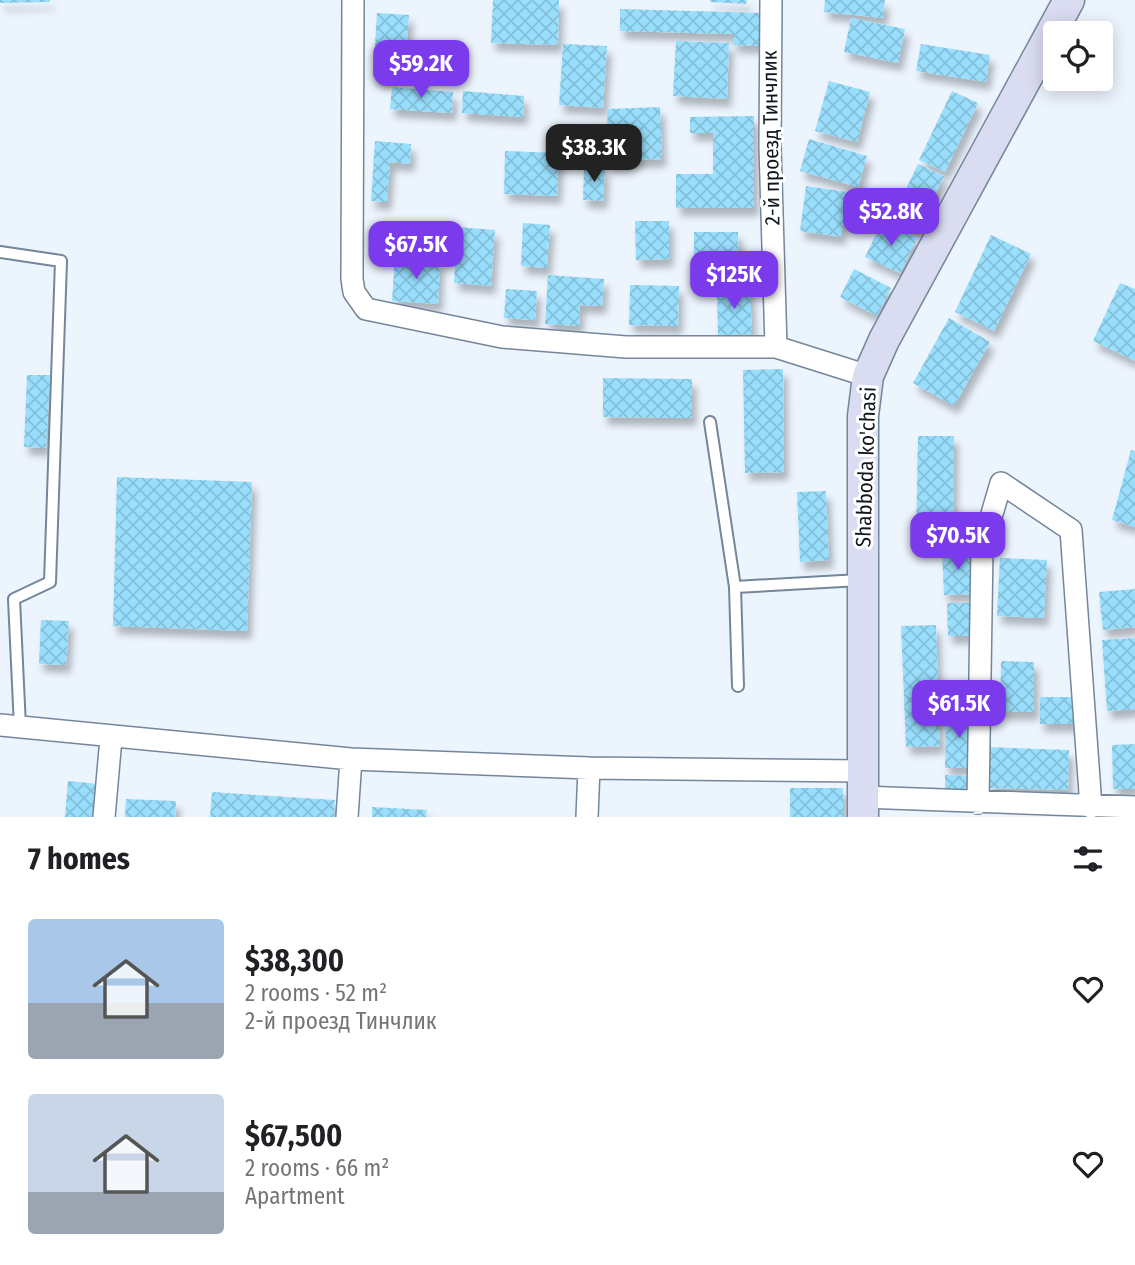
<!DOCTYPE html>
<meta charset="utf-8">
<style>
body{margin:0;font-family:"Fira Sans Condensed",sans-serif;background:#f6f6f6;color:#202124;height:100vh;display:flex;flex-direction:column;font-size:26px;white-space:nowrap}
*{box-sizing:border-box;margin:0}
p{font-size:23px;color:#757577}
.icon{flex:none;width:38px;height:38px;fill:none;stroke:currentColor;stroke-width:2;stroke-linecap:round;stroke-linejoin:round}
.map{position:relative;height:817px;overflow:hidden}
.drawer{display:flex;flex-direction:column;background:#fff;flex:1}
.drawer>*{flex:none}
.fabs{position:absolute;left:1043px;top:21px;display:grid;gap:14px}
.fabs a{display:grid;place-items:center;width:70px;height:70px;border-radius:7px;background:#fff;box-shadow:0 4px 18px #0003;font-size:35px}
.price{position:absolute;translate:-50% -60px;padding:0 16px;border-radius:14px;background:#7c3aed;color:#fff;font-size:23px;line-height:46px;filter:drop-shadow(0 2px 4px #0008)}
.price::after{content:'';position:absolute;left:50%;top:42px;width:21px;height:16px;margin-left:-10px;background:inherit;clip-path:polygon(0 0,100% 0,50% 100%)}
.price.active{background:#222;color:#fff}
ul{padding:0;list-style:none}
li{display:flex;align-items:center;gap:21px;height:175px;padding:0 28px}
li span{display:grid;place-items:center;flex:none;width:196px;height:140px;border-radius:7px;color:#555}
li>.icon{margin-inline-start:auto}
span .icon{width:84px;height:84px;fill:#fffc;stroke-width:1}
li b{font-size:30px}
h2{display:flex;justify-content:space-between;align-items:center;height:84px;padding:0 28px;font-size:30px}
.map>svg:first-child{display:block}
.building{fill:url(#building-cross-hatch);filter:url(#shadow)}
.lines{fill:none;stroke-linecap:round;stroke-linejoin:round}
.lane-casing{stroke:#74869a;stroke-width:14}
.street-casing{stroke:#74869a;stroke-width:24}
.secondary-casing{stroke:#74869a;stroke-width:33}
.lane{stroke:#fff;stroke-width:10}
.street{stroke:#fff;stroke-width:21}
.secondary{stroke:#dadcf1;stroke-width:30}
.labels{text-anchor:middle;stroke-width:6;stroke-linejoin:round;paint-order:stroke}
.street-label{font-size:21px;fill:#0f161d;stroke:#fff}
</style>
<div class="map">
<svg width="1135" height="817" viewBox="0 0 1135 817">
<defs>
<pattern id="building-cross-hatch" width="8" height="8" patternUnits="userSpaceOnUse" patternTransform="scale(1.75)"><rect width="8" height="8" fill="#99dffd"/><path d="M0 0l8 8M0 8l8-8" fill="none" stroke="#83bfd8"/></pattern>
<filter id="shadow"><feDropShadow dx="4.5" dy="8" stdDeviation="3.5" flood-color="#0004"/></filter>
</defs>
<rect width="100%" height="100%" fill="#ecf4fe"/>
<path class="building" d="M0 0H50V2L0 3Z
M493 0H559L558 45 491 43Z
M710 0H747L746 4 710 2Z
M825 0H885L883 18 824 12Z
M620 9 762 13 761 46 733 45V34L620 31Z
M377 13 409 15 404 79 373 77Z
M851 18 905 29 898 63 844 52Z
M676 41 729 43 727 99 673 96Z
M563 44 607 46 603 108 559 105Z
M921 44 990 55 986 82 916 71Z
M829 81 870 92 857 142 815 131Z
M392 87 453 92 452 113 390 109Z
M463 91 524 96 523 117 462 113Z
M952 91 978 103 945 172 919 160Z
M660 107 662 159 609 161 607 109Z
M754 116V208H676V174H713V133H690V117Z
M809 139 867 156 858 187 800 171Z
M375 141 411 144 410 164 390 162 387 202 371 201Z
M505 151 559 153 557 196 504 194Z
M918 164 944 176 917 233 891 220Z
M584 168 605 169 603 201 583 200Z
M806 186 848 192 841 237 800 231Z
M635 221H669V259L636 260Z
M882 222 917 238 900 273 865 257Z
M523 223 550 225 547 268 521 266Z
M457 227 495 230 491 286 454 283Z
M694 232H738L739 276 694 277Z
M991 235 1031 254 994 331 955 312Z
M395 258 440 261 438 304 392 301Z
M854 269 891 288 877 316 840 297Z
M548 275 604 279 602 306 580 305 579 326 545 324Z
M1120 283 1135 289V361L1093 341Z
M630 285 679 286 678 326 629 325Z
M750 286 752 334 718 335 717 287Z
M506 289 537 291 535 320 504 318Z
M949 318 990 342 954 406 913 383Z
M783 369 784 472 745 473 743 370Z
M27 375H50L46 448 24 447Z
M603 378 692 379V418L603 417Z
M918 436H954L953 539H916Z
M1131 450 1135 451V527L1112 520Z
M117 477 252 482 247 631 113 626Z
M826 491 829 560 800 562 797 492Z
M972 548 974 594 944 595 942 549Z
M1000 558 1047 560 1044 618 997 616Z
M1135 589V627L1103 630 1099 592Z
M947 603H971L972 636H948Z
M41 620 69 621 66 665 39 664Z
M936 625 940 746 906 747 901 626Z
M1135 638V709L1107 711 1102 640Z
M1001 661 1034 662V712H1000Z
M1040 697H1077V724H1040Z
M946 712 973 713 972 768H945Z
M1135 744V789H1113L1112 745Z
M989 747 1069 750 1068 790 988 788Z
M945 775 972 776V797L945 796Z
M68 781 99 784 96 817H65Z
M790 788H843V817H790Z
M212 792 335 800 334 817H210Z
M126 799 176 801 175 817H125Z
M372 807 427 810 426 817H372Z"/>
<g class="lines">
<g class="lane-casing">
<path id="lane" d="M0 252 61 261 50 582 14 599 20 727
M710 422 735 587 738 686
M735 587 860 580"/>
</g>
<g class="street-casing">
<path id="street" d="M353 0 352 279 354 292 366 309 502 337 626 347H776
M771 0 770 146 776 347 868 376
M0 725 351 759 589 768 863 771
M862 797 1135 807
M978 803 982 548 1001 483 1071 530 1091 807
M104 817 111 738
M347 817 351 759
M587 817 589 768"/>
</g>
<g class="secondary-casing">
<path id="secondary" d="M863 817V416L868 376 884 340 1069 0"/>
</g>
<use href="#lane" class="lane"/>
<use href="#street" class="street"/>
<use href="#secondary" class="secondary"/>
</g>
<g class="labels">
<g class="street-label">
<text transform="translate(771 138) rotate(-91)" y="7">2-й проезд Тинчлик</text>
<text transform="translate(866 467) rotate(-88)" y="7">Shabboda ko'chasi</text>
</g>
</g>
</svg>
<div class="fabs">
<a><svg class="icon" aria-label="locate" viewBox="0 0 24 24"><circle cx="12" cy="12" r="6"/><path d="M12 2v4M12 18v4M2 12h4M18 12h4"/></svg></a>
</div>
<b class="price" style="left:421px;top:100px">$59.2K</b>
<b class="price active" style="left:594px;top:184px">$38.3K</b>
<b class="price" style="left:891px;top:248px">$52.8K</b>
<b class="price" style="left:416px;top:281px">$67.5K</b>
<b class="price" style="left:734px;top:311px">$125K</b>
<b class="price" style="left:958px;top:572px">$70.5K</b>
<b class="price" style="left:959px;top:740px">$61.5K</b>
</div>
<section class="drawer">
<h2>7 homes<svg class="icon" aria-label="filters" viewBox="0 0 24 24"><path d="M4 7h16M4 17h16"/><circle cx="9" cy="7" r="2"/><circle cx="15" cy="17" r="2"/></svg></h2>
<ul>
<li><span style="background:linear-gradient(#a9c7e8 60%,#9aa5b1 0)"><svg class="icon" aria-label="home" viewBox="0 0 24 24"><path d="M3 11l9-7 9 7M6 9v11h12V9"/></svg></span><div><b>$38,300</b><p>2 rooms · 52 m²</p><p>2-й проезд Тинчлик</p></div><svg class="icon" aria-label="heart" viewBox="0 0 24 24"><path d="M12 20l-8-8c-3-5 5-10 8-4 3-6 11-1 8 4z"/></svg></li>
<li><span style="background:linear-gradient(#c9d6e8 70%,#9aa5b1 0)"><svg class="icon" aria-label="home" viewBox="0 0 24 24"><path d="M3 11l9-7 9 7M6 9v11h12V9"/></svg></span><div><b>$67,500</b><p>2 rooms · 66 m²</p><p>Apartment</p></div><svg class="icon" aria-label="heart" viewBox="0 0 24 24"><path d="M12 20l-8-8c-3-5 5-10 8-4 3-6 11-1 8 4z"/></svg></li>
</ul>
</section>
